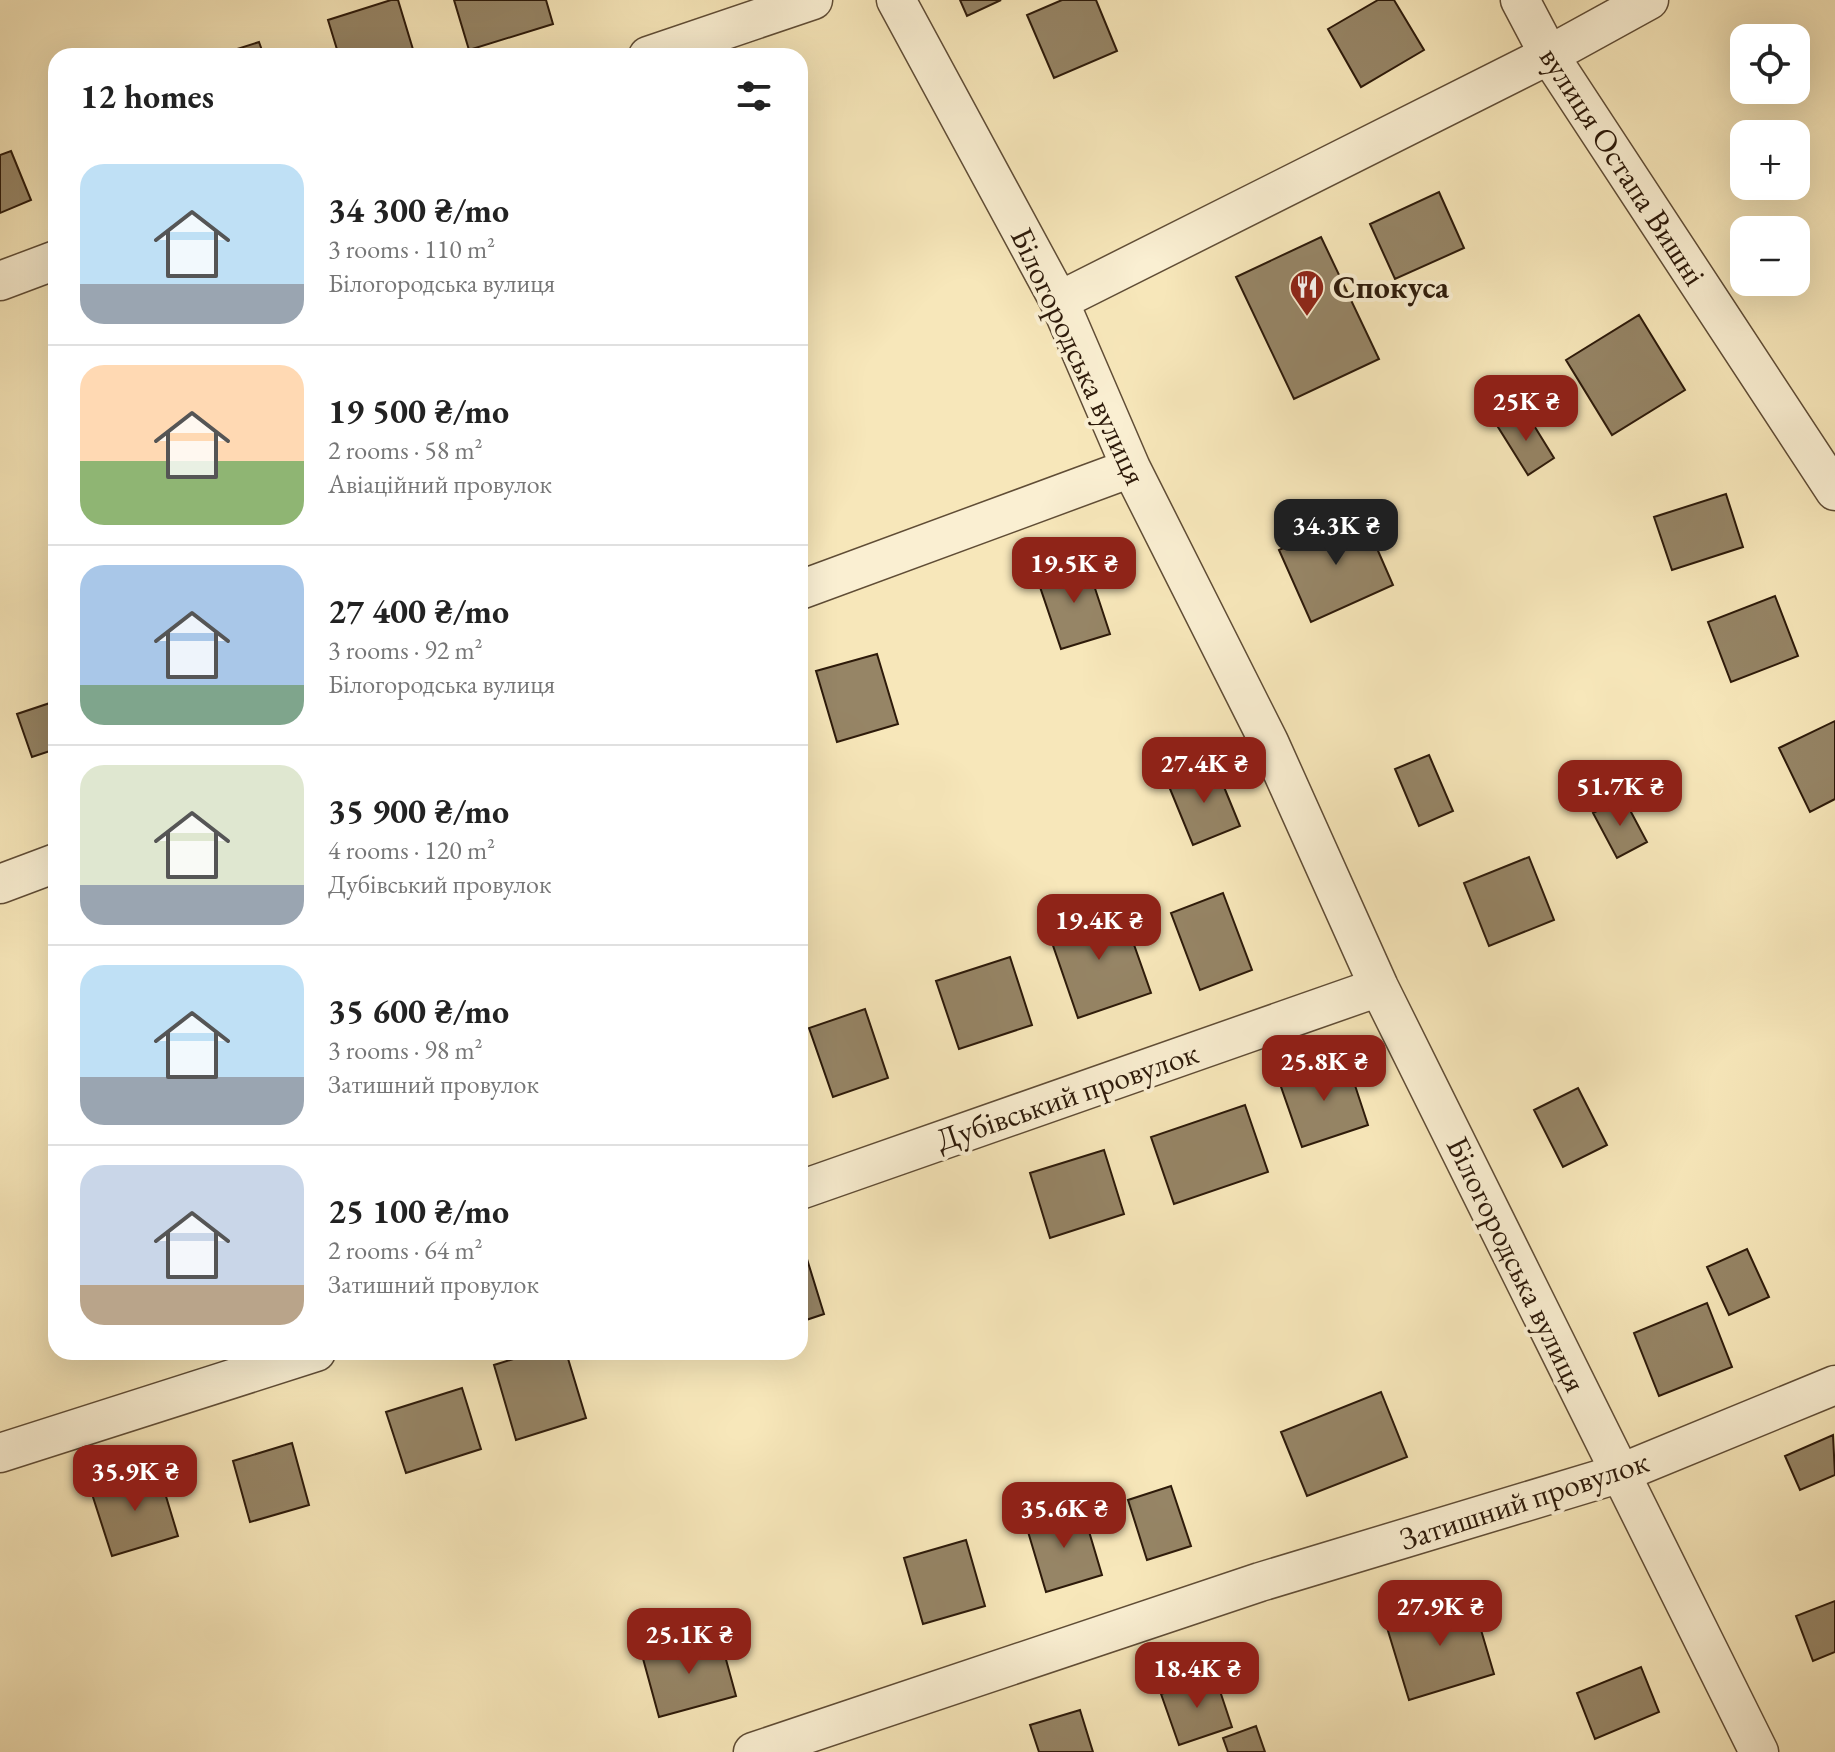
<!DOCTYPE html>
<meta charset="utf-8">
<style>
body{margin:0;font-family:"EB Garamond",serif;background:#f2f2f2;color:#222;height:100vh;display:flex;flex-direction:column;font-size:30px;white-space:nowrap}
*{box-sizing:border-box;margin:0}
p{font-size:26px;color:#767676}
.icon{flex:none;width:44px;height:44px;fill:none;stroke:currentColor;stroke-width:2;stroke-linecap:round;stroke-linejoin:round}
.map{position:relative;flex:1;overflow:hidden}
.panel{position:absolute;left:48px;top:48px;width:760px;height:1312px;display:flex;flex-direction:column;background:#fff;border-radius:24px;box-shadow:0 8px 32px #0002}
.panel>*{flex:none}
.buttons{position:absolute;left:1730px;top:24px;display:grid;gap:16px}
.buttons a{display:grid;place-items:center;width:80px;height:80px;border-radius:16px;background:#fff;box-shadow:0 8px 32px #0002;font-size:40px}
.price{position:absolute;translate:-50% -68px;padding:0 18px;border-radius:16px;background:#8f2418;color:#fff;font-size:26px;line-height:52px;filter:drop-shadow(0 2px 4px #0008)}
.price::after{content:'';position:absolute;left:50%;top:48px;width:24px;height:18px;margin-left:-12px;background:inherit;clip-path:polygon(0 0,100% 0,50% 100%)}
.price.on{background:#222;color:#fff}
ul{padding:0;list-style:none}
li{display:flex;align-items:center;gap:24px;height:200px;padding:0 32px}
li+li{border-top:2px solid #e0e0e0}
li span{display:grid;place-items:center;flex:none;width:224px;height:160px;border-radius:24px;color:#555}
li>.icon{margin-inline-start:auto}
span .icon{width:96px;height:96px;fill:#fffc;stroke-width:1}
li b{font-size:34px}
h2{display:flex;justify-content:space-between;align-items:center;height:96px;padding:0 32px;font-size:34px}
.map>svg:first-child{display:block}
.building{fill:#968566;stroke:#2d1a0a;stroke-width:2}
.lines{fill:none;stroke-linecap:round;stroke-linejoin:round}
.minor-casing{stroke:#604d36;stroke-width:41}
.minor{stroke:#faefd2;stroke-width:38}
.labels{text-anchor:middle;stroke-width:8;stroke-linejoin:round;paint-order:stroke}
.street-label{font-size:32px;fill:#2d1a0a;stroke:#faefd2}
.poi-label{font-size:32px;font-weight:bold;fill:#2d1a0a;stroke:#faefd2;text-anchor:start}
</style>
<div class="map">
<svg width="1835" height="1752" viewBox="0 0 1835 1752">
<rect width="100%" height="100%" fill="#f7e7ba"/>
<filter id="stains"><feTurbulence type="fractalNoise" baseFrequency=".0025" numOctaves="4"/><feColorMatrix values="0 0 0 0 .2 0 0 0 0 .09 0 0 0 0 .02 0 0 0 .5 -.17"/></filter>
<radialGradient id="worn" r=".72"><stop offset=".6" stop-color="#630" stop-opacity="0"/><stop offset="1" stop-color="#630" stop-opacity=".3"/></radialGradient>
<path class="building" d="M391 0H398L415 56H339L328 20Z
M454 0H546L553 24 469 50Z
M960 0H1001L967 16Z
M1062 0H1096L1117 51 1054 78 1027 15Z
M1378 0H1394L1424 50 1361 87 1328 29Z
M259 42 264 56H215Z
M11 151 31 200 0 213V155Z
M1439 192 1464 248 1395 279 1370 224Z
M1321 237 1379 359 1294 399 1236 277Z
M1639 315 1685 390 1612 435 1566 360Z
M1525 411 1554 458 1528 475 1498 427Z
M1726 494 1743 547 1672 570 1654 517Z
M1361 512 1393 585 1311 622 1279 550Z
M1086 561 1110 634 1061 649 1037 578Z
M1775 596 1798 656 1731 682 1708 622Z
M877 654 898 724 837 742 816 671Z
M56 701V749L32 757 17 714Z
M1835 721V799L1810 812 1779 748Z
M1429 755 1453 811 1419 826 1395 769Z
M1215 765 1240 826 1193 845 1168 784Z
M1623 797 1647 842 1617 858 1593 813Z
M1529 857 1554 920 1489 946 1464 883Z
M1223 893 1252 970 1200 990 1171 913Z
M1120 905 1151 993 1078 1018 1048 931Z
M1010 957 1032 1025 959 1049 936 981Z
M865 1009 888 1078 833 1097 809 1028Z
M1346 1058 1368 1125 1302 1147 1279 1081Z
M1578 1088 1607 1145 1563 1167 1534 1110Z
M1245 1105 1268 1172 1174 1204 1151 1137Z
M1104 1150 1124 1214 1050 1238 1030 1173Z
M1747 1249 1769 1297 1729 1315 1707 1267Z
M807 1259 824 1314 800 1322V1261Z
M1707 1303 1732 1367 1659 1396 1634 1333Z
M536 1352H566L586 1418 516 1440 494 1365Z
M462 1388 481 1449 406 1473 386 1412Z
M1381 1392 1407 1457 1307 1496 1281 1432Z
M1833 1435 1835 1475 1800 1490 1785 1456Z
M292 1443 309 1505 250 1522 233 1461Z
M158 1470 178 1536 112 1556 91 1491Z
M1171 1486 1191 1546 1147 1560 1128 1500Z
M1082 1508 1102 1575 1046 1592 1026 1525Z
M966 1540 985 1606 923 1624 904 1558Z
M1471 1596 1494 1674 1409 1700 1385 1621Z
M1835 1601V1652L1813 1661 1796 1616Z
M719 1634 736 1696 659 1717 642 1655Z
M1641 1667 1659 1712 1595 1739 1577 1693Z
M1215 1676 1232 1727 1179 1745 1161 1694Z
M1080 1710 1093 1752H1039L1030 1725Z
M1256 1726 1265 1752H1228L1223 1738Z"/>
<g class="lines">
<g class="minor-casing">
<path id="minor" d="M896 0 1059 301 1131 468 1269 742 1379 987 1759 1752
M1520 0 1549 55 1835 491
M648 56 813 0
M0 281 56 260
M1059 301 1549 55 1649 0
M800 590 1131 468
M0 884 56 863
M800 1190 1379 987
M0 1453 316 1352
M753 1752 1260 1582 1621 1473 1835 1385"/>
</g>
<use href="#minor" class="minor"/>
</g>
<defs>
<g id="restaurant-pin" transform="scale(1.8)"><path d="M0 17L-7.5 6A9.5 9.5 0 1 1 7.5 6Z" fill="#8f2418" stroke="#faefd2"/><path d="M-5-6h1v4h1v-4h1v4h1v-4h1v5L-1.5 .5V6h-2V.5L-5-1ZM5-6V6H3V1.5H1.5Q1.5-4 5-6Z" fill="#fff"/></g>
</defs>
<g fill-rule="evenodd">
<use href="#restaurant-pin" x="1307" y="287"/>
</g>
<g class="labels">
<g class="street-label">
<text transform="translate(1623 166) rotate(57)" y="11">вулиця Остапа Вишні</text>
<text transform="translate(1079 356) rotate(65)" y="11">Білогородська вулиця</text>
<text transform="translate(1067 1096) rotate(-19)" y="11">Дубівський провулок</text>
<text transform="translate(1517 1264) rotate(64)" y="11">Білогородська вулиця</text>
<text transform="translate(1524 1500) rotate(-18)" y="11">Затишний провулок</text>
</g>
<g class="poi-label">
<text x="1333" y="298">Спокуса</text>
</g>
</g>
<rect width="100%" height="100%" filter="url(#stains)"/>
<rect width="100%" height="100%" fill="url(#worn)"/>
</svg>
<div class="buttons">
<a><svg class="icon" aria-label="locate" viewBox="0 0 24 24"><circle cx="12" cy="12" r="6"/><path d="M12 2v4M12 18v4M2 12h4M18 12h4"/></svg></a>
<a>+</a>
<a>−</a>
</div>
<b class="price" style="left:1526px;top:443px">25K ₴</b>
<b class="price on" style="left:1336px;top:567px">34.3K ₴</b>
<b class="price" style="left:1074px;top:605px">19.5K ₴</b>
<b class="price" style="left:1204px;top:805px">27.4K ₴</b>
<b class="price" style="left:1620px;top:828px">51.7K ₴</b>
<b class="price" style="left:1099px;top:962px">19.4K ₴</b>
<b class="price" style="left:1324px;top:1103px">25.8K ₴</b>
<b class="price" style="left:135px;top:1513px">35.9K ₴</b>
<b class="price" style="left:1064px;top:1550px">35.6K ₴</b>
<b class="price" style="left:1440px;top:1648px">27.9K ₴</b>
<b class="price" style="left:689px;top:1676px">25.1K ₴</b>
<b class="price" style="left:1197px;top:1710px">18.4K ₴</b>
<section class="panel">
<h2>12 homes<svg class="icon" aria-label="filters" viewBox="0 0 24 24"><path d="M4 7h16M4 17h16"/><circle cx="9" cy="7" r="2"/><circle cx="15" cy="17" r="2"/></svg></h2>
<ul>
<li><span style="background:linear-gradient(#bfe0f5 75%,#9aa5b1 0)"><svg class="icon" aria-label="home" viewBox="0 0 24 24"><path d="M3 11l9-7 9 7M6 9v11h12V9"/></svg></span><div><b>34 300 ₴/mo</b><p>3 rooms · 110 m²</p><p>Білогородська вулиця</p></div></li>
<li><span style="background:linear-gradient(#ffd9b3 60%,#8fb573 0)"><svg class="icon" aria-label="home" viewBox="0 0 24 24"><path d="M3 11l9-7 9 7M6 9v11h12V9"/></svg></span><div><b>19 500 ₴/mo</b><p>2 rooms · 58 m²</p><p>Авіаційний провулок</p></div></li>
<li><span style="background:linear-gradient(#a9c7e8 75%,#7fa58c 0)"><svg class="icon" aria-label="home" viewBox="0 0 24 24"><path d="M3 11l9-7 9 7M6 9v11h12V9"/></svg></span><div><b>27 400 ₴/mo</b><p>3 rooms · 92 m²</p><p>Білогородська вулиця</p></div></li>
<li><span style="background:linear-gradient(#dfe7d0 75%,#9aa5b1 0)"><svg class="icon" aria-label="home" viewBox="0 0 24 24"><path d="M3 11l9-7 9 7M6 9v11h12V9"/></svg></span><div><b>35 900 ₴/mo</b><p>4 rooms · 120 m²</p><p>Дубівський провулок</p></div></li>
<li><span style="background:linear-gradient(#bfe0f5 70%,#9aa5b1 0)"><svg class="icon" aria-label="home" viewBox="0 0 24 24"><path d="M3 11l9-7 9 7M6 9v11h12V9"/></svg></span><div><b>35 600 ₴/mo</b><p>3 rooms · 98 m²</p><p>Затишний провулок</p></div></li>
<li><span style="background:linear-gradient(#c9d6e8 75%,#b9a48a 0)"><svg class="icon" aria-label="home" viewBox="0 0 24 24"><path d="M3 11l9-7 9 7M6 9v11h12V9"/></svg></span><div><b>25 100 ₴/mo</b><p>2 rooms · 64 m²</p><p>Затишний провулок</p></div></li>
</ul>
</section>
</div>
